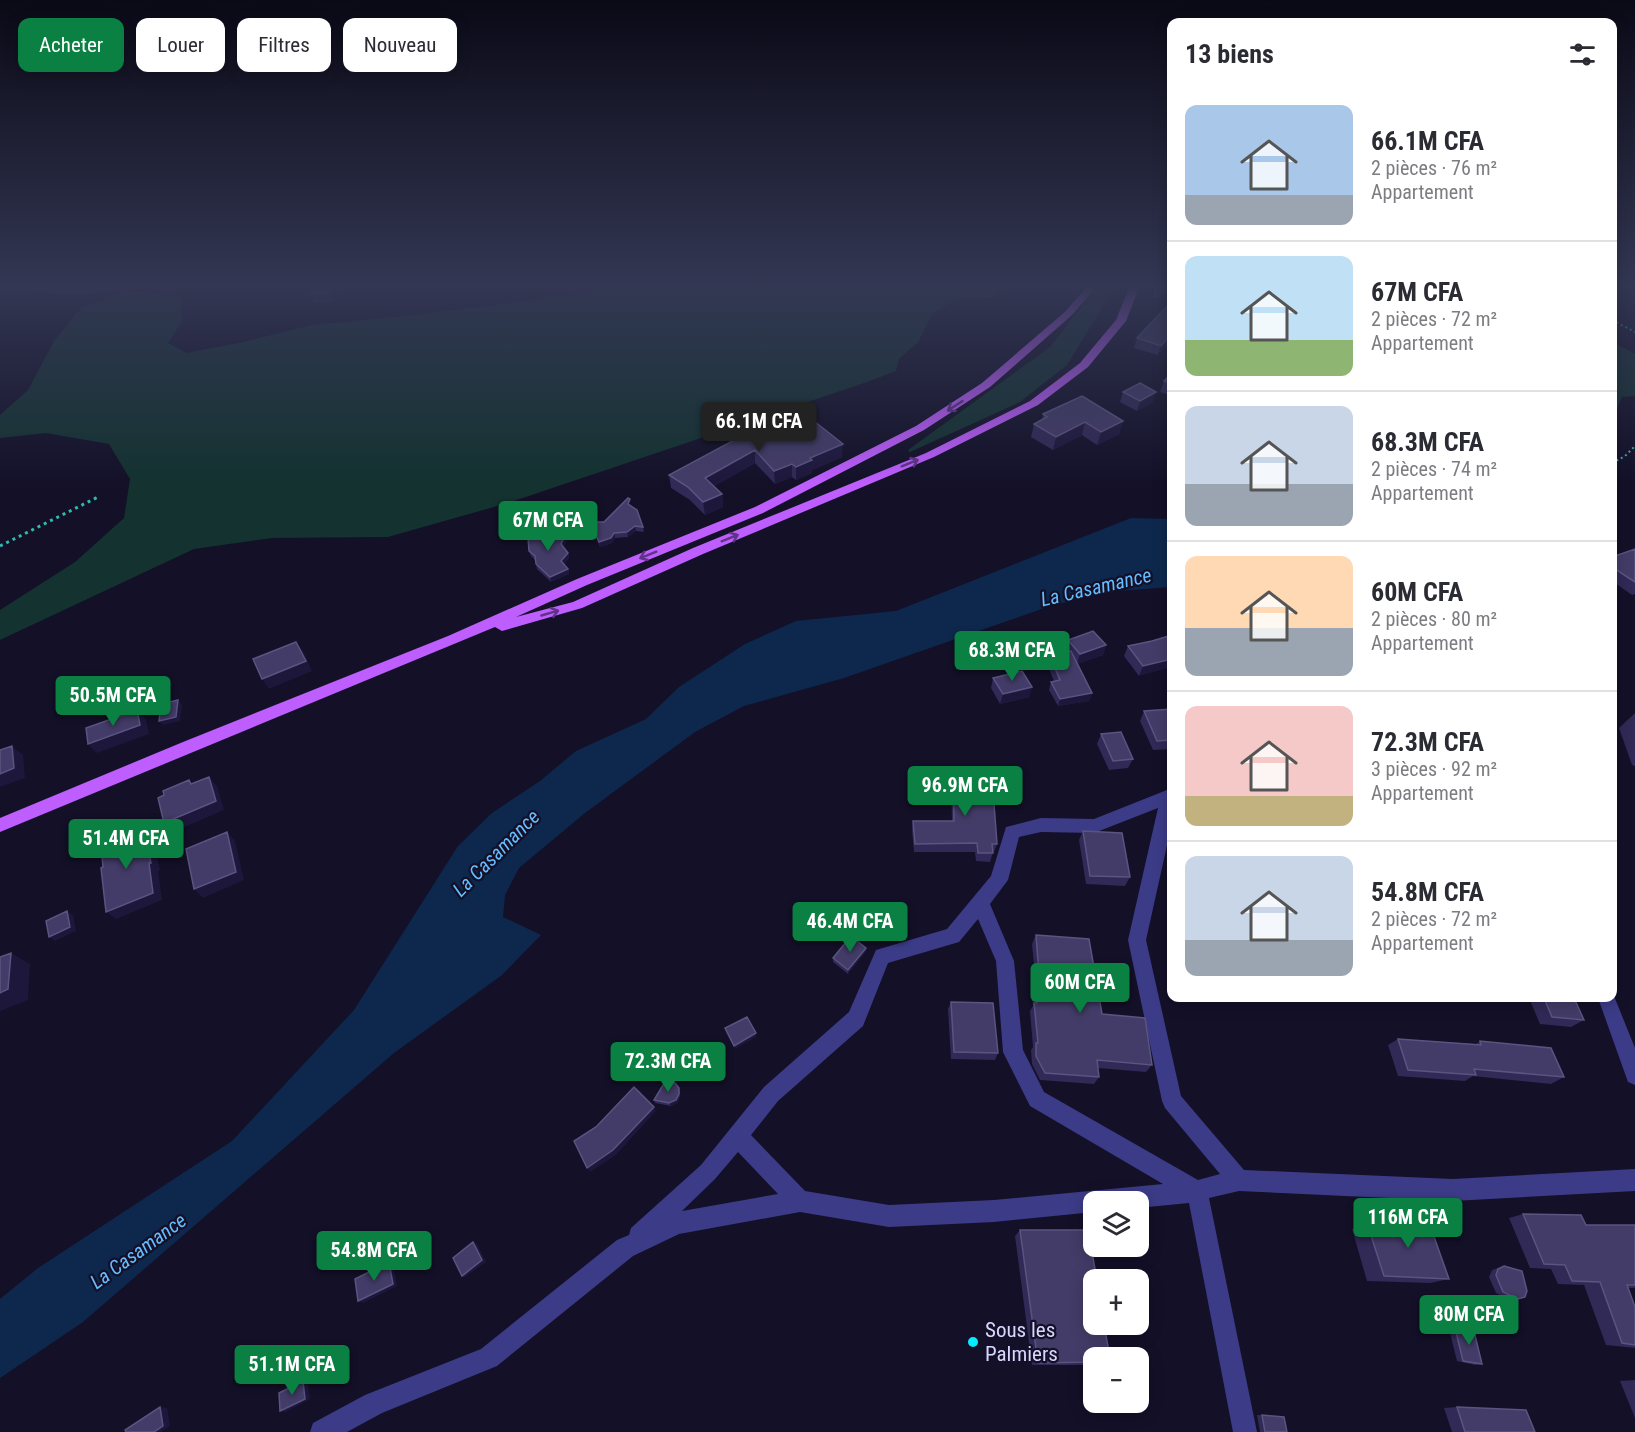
<!DOCTYPE html>
<html lang="fr">
<meta charset="utf-8">
<style>
body{margin:0;font-family:"Roboto Condensed",sans-serif;background:#f2f2f3;color:#2b2b33;height:100vh;display:flex;flex-direction:column;font-size:22px;white-space:nowrap}
*{box-sizing:border-box;margin:0}
p{font-size:20px;color:#7c7c81}
.icon{flex:none;width:33px;height:33px;fill:none;stroke:currentColor;stroke-width:2;stroke-linecap:round;stroke-linejoin:round}
.map{position:relative;flex:1;overflow:hidden}
.sheet{position:absolute;left:1167px;top:18px;width:450px;height:984px;display:flex;flex-direction:column;background:#fff;border-radius:12px;box-shadow:0 3px 15px #0003}
.sheet>*{flex:none}
.guide{position:absolute;left:18px;top:18px;width:570px;height:54px;display:flex;gap:12px}
.tools{position:absolute;left:1083px;top:1191px;display:grid;gap:12px}
.tools a{display:grid;place-items:center;width:66px;height:66px;border-radius:12px;background:#fff;box-shadow:0 3px 15px #0003;font-size:30px}
.price{position:absolute;translate:-50% -51px;padding:0 14px;border-radius:6px;background:#0b8043;color:#fff;font-size:20px;line-height:39px;filter:drop-shadow(0 2px 3px #0008)}
.price::after{content:'';position:absolute;left:50%;top:36px;width:18px;height:14px;margin-left:-9px;background:inherit;clip-path:polygon(0 0,100% 0,50% 100%)}
.price.selected{background:#222;color:#fff}
ul{padding:0;list-style:none}
li{display:flex;align-items:center;gap:18px;height:150px;padding:0 18px}
li+li{border-top:2px solid #e1e1e2}
li span{display:grid;place-items:center;flex:none;width:168px;height:120px;border-radius:12px;color:#555}
li>.icon{margin-inline-start:auto}
span .icon{width:72px;height:72px;fill:#fffc;stroke-width:1}
li b{font-size:26px}
h2{display:flex;justify-content:space-between;align-items:center;height:72px;padding:0 18px;font-size:26px}
.pill{padding:0 21px;border-radius:12px;background:#fff;box-shadow:0 3px 15px #0003;font-size:21px;line-height:54px}
.pill.selected{background:#0b8043;color:#fff}
.map>svg:first-child{display:block}
.green{fill:#133230}
.water{fill:#0e284d}
.lines{fill:none;stroke-linecap:round;stroke-linejoin:round}
.path-far1{stroke:#2fbaae;stroke-width:2;stroke-dasharray:2 3;stroke-linecap:butt}
.path{stroke:#2fbaae;stroke-width:3;stroke-dasharray:3 4;stroke-linecap:butt}
.minor{fill:#3c3b87;fill-rule:evenodd}
.primary{fill:#be5eff;fill-rule:evenodd}
.wall{fill:#312956}
.shaded-wall{fill:#1d173c}
.building{fill:#433c68;stroke:#5b5480;stroke-width:1.5}
.oneway{stroke:#603389}
.poi-dot{fill:#03ecff;stroke:#131028;stroke-width:2}
.labels{text-anchor:middle;stroke-width:4.5;stroke-linejoin:round;paint-order:stroke}
.water-label{font-size:20px;font-style:italic;fill:#65bcff;stroke:#131028}
.near-poi-label{font-size:21px;fill:#dad7ff;stroke:#131028;text-anchor:start}
</style>
<div class="map">
<svg width="1635" height="1432" viewBox="0 0 1635 1432">
<rect width="100%" height="100%" fill="#131028"/>
<path class="green" d="M623 285H1009L990 298H958L932 314 918 342 899 359 896 371 867 382 508 503 388 537 272 538 194 549 0 640V610L75 562 124 518 130 479 109 444 46 433 0 438V415L28 390 54 341 82 307 128 291 181 297 182 321 168 343 186 353 244 342 312 325 415 315 574 295Z
M1098 285H1116L1067 365 1020 402 910 452 908 450 1050 347Z
M1613 342 1635 354V396L1622 397 1613 418Z"/>
<path class="water" d="M1131 518 1171 519V587L1118 591 1053 605 844 678 744 706 695 732 585 813 519 868 505 895 503 917 541 935 502 975 394 1053 83 1322 0 1378V1299L38 1268 232 1141 354 1010 458 846 492 813 540 781 576 751 646 719 679 687 745 644 796 621 896 611Z"/>
<g class="lines">
<path class="path-far1" d="M1612 320 1635 332
M1612 463 1625 456 1635 446"/>
<path class="path" d="M0 546 100 496"/>
<path class="minor" d="M0 285 74 288 153 285 148 288 74 294 0 289Z
M1172 788V823L1146 940 1181 1096 1244 1170 1453 1179 1635 1169V1191L1453 1201 1239 1191 1209 1198 1257 1432H1233L1189 1203 1138 1208V1202H1094V1212L994 1222 889 1227 800 1212 679 1234 633 1256 497 1366 382 1413 347 1432H310L313 1423 365 1395 481 1349 617 1240 629 1235 631 1228 701 1165 764 1087 849 1012 876 950 947 929 991 876 1006 827 1041 818 1094 819ZM1158 808 1128 940 1162 1101 1165 1108 1220 1174 1198 1180 1044 1092 1023 1050 1014 961 990 904 1008 880 1019 837 1041 832 1094 833ZM978 919 996 961 1003 1052 1030 1106 1163 1184 994 1200 889 1205 805 1191 751 1135 778 1101 863 1026 888 963 959 942ZM738 1152 778 1194 682 1211 715 1179Z
M1612 991 1635 1048V1085L1628 1082 1598 998H1612Z"/>
<path class="primary" d="M1088 285H1098L1072 315 990 387 924 430 763 513 587 585 516 617 573 602 693 548 926 453 1030 401 1080 363 1116 320 1130 285H1140L1126 321 1088 367 1038 405 934 457 703 554 582 608 502 631 495 627 0 832V818L183 742 448 636 577 579 755 507 916 426 982 383 1066 311Z"/>
</g>
<path class="wall" d="M315 285H340L341 287 333 302 314 303 310 294Z
M1168 327 1158 355 1134 348 1137 338Z
M1172 373V396L1160 392 1164 381Z
M1123 392 1153 402 1137 411 1120 402Z
M1043 414 1123 421 1119 434 1097 445 1082 435 1053 450 1031 437 1034 424 1042 419Z
M777 417 842 457 812 470V473L796 480 792 477 775 484 755 463 714 486 722 494 723 507 705 515 690 500 671 488 669 475Z
M631 504 630 506 643 527 644 532 636 531 628 537 615 538 612 543 600 547 594 531 604 522Z
M569 537 563 547 568 553 569 558 564 564 568 569 569 574 551 582 537 569 535 560 531 556 529 551 542 538Z
M1635 549V594L1632 595 1612 581V557Z
M1172 635 1139 676 1124 656 1128 646 1152 641Z
M1068 640 1106 645 1103 655 1077 664 1092 693 1089 701 1058 706 1049 690 1051 682 1054 681 1046 662 1049 654 1066 652 1065 650Z
M993 678 1032 687 1029 697 1000 704 991 688Z
M1172 709V749L1153 750 1140 721 1144 711Z
M1635 713V766L1632 765 1619 728Z
M1101 734 1133 759 1128 768 1109 770 1097 744Z
M953 775 997 844 994 852H993L990 862 976 861 975 852H914L912 830 913 821H952L951 784Z
M1083 831 1130 877 1125 886 1086 884 1079 840Z
M1036 935 1102 1014 1152 1065 1146 1072 1098 1068 1099 1077 1094 1084 1040 1080 1032 1064 1031 1050 1033 1047 1030 1011 1033 1006 1032 994 1036 986 1032 944Z
M866 948V951L848 974 833 962V958Z
M1529 998H1574L1584 1020 1571 1027 1540 1024Z
M951 1002 998 1053 995 1060 951 1059 948 1009Z
M1398 1039 1476 1044 1480 1041 1564 1077 1551 1084 1473 1076 1465 1081 1398 1076 1388 1045Z
M680 1091V1097L677 1103 671 1106 655 1103 654 1100Z
M1406 1213 1449 1279 1430 1283 1367 1281 1352 1229 1367 1223 1391 1224 1389 1219Z
M1523 1214 1586 1225H1635V1288H1628L1635 1307V1348L1606 1345 1584 1285 1558 1284 1551 1269 1530 1268 1509 1218Z
M1020 1230 1094 1358V1365H1032L1015 1236Z
M1504 1266 1518 1299 1511 1301 1496 1293 1489 1277 1492 1270Z
M1455 1328 1482 1364 1475 1365 1457 1361 1449 1329Z
M1635 1380V1418L1620 1381Z
M1457 1407 1535 1432H1452L1444 1408Z
M1257 1415H1262L1287 1432H1260Z"/>
<path class="shaded-wall" d="M333 285H340L341 287 333 302 329 293Z
M1172 289V296L1152 304 1154 297Z
M1172 333V340L1158 355 1161 346Z
M1156 392 1153 402 1137 411 1140 401Z
M1123 421 1119 434 1097 445 1101 432Z
M1085 422 1082 435 1053 450 1056 437Z
M843 444 842 457 812 470V473L796 480V467L810 458Z
M755 450V463L706 490 705 478Z
M792 464V477L775 484 774 471Z
M722 494 723 507 705 515 703 502Z
M635 526 636 531 628 537 627 532Z
M567 532 569 537 562 549 561 544Z
M614 533 615 538 612 543 600 547 599 542Z
M568 553 569 558 562 566 561 561Z
M568 569 569 574 551 582 550 577Z
M296 642 303 651 312 671 269 689 262 679Z
M1106 645 1103 655 1077 664 1080 654Z
M1172 659V667L1139 676 1143 666Z
M1032 687 1029 697 1000 704 1003 694Z
M1092 693 1089 701 1058 706 1060 699Z
M178 700 182 705 180 721 163 725 159 721Z
M137 710 146 719 149 734 97 753 88 744Z
M12 746 23 755 25 778 0 787V774Z
M209 777 217 786 224 810 173 832 164 823Z
M143 828 152 836 160 870 158 871 162 900 116 919 106 912Z
M227 832 235 841 244 880 203 898 194 889Z
M67 911 73 915 76 931 55 941 49 937Z
M866 948V951L848 974V970Z
M11 953 30 964 28 1000 0 1011V993Z
M756 1033V1037L735 1049 734 1046Z
M679 1088 680 1097 677 1103 671 1106 669 1103Z
M654 1107 656 1111 616 1155 590 1172 587 1168Z
M473 1242 477 1244 486 1262 465 1277 462 1276Z
M389 1262 393 1264 397 1286 363 1303 358 1301Z
M303 1381H308L310 1399 286 1412 280 1411Z
M160 1407 167 1408 170 1426 161 1432H154Z"/>
<path class="building" d="M315 285H333L329 293 310 294Z
M1156 285H1172V289L1154 297Z
M1166 307 1168 327 1172 328V333L1161 346 1137 338Z
M1172 373V384L1164 381Z
M1140 383 1156 392 1140 401 1123 392Z
M1082 396 1123 421 1101 432 1085 422 1056 437 1034 424 1047 417 1043 414Z
M777 417 795 428 810 418 843 444 810 458 812 460 796 467 792 464 774 471 755 450 705 478 722 494 703 502 688 487 669 475Z
M628 498 630 499 628 504 637 510 643 527 635 526 627 532 614 533 611 538 599 542 594 531V522H604Z
M527 524 542 538 567 532 561 544 568 553 561 561 568 569 550 577 536 564 535 556 529 551Z
M1635 549V582L1612 567V557Z
M1093 631 1106 645 1080 654 1068 640Z
M1172 635V659L1143 666 1128 646 1152 641Z
M296 642 306 661 262 679 253 659Z
M1071 651 1092 693 1060 699 1051 682 1060 680 1049 654Z
M1022 671 1032 687 1003 694 993 678Z
M178 700 176 717 159 721 161 704Z
M1172 709V740L1157 741 1144 711Z
M137 710 140 725 88 744 86 728Z
M1121 732 1133 759 1113 761 1101 734Z
M12 746 14 768 0 774V750Z
M953 775 992 777 997 844H992L993 853H978L977 843 915 844 913 821H954Z
M209 777 216 801 164 823 158 798 164 795 163 791 189 780 191 784Z
M143 828 151 863H149L153 893 106 912 101 868 103 867 101 845Z
M1083 831 1122 833 1130 877 1090 876Z
M227 832 236 872 194 889 186 849Z
M67 911 70 927 49 937 46 921Z
M1036 935 1089 939 1102 1014 1145 1018 1152 1065 1097 1060 1099 1077 1045 1073 1036 1056V1043H1038L1034 1003H1037L1035 986 1040 987Z
M851 936 866 948 848 970 833 958Z
M11 953 8 989 0 993V957Z
M1544 998H1574L1584 1020 1552 1017Z
M951 1002 993 1003 998 1053 954 1052Z
M747 1017 756 1033 734 1046 725 1028Z
M1398 1039 1481 1045 1480 1041 1551 1048 1564 1077 1474 1069 1476 1075 1408 1070Z
M669 1082 675 1083 679 1088V1094L676 1100 669 1103 654 1100 663 1085Z
M634 1087 654 1107 613 1150 587 1168 574 1141 596 1127Z
M1406 1213 1426 1214 1449 1279 1384 1276 1367 1223 1410 1224Z
M1523 1214 1581 1215 1586 1225H1635V1285H1627L1635 1307V1345L1622 1343 1600 1282 1572 1281 1565 1265 1544 1264Z
M1020 1230H1088L1097 1280H1094V1324H1104L1110 1358H1094V1362L1038 1363Z
M473 1242 482 1260 462 1276 453 1258Z
M389 1262 393 1284 358 1301 355 1279Z
M1504 1266 1522 1271 1527 1291 1525 1297 1518 1299 1503 1292 1496 1275 1498 1269Z
M1455 1328 1474 1331 1482 1364 1463 1361Z
M303 1381 305 1399 280 1411 279 1393Z
M160 1407 163 1426 154 1432H126L125 1430Z
M1457 1407 1526 1410 1535 1432H1465Z
M1262 1415 1284 1417 1287 1432H1265Z"/>
<defs><path id="oneway-shaft" d="M-6 0H5M1.5-3L5.5 0L1.5 3" fill="none" stroke-width="1.6" stroke-linecap="round" stroke-linejoin="round" transform="scale(1.5)"/></defs>
<g class="oneway">
<use href="#oneway-shaft" transform="translate(955 406) rotate(147)"/>
<use href="#oneway-shaft" transform="translate(910 463) rotate(-22)"/>
<use href="#oneway-shaft" transform="translate(730 538) rotate(-22)"/>
<use href="#oneway-shaft" transform="translate(648 555) rotate(158)"/>
<use href="#oneway-shaft" transform="translate(550 613) rotate(-16)"/>
</g>
<linearGradient id="sky" x2="0" y2="1"><stop stop-color="#0a0916"/><stop offset="0.59" stop-color="#333753"/><stop offset="1" stop-color="#333753" stop-opacity="0"/></linearGradient>
<rect width="1635" height="485" fill="url(#sky)"/>
<circle class="poi-dot" cx="973" cy="1342" r="6"/>
<g class="labels">
<g class="water-label">
<text transform="translate(1096 587) rotate(-13)" y="7">La Casamance</text>
<text transform="translate(496 853) rotate(-45)" y="7">La Casamance</text>
<text transform="translate(138 1251) rotate(-36)" y="7">La Casamance</text>
</g>
<g class="near-poi-label">
<text x="985" y="1337">Sous les<tspan x="985" dy="24">Palmiers</tspan></text>
</g>
</g>
</svg>
<div class="tools">
<a><svg class="icon" aria-label="layers" viewBox="0 0 24 24"><path d="M12 4l9 5-9 5-9-5zM3 14l9 5 9-5"/></svg></a>
<a>+</a>
<a>−</a>
</div>
<b class="price selected" style="left:759px;top:453px">66.1M CFA</b>
<b class="price" style="left:548px;top:552px">67M CFA</b>
<b class="price" style="left:1012px;top:682px">68.3M CFA</b>
<b class="price" style="left:113px;top:727px">50.5M CFA</b>
<b class="price" style="left:965px;top:817px">96.9M CFA</b>
<b class="price" style="left:126px;top:870px">51.4M CFA</b>
<b class="price" style="left:850px;top:953px">46.4M CFA</b>
<b class="price" style="left:1080px;top:1014px">60M CFA</b>
<b class="price" style="left:668px;top:1093px">72.3M CFA</b>
<b class="price" style="left:1408px;top:1249px">116M CFA</b>
<b class="price" style="left:374px;top:1282px">54.8M CFA</b>
<b class="price" style="left:1469px;top:1346px">80M CFA</b>
<b class="price" style="left:292px;top:1396px">51.1M CFA</b>
<div class="guide">
<a class="pill selected">Acheter</a>
<a class="pill">Louer</a>
<a class="pill">Filtres</a>
<a class="pill">Nouveau</a>
</div>
<section class="sheet">
<h2>13 biens<svg class="icon" aria-label="filters" viewBox="0 0 24 24"><path d="M4 7h16M4 17h16"/><circle cx="9" cy="7" r="2"/><circle cx="15" cy="17" r="2"/></svg></h2>
<ul>
<li><span style="background:linear-gradient(#a9c7e8 75%,#9aa5b1 0)"><svg class="icon" aria-label="home" viewBox="0 0 24 24"><path d="M3 11l9-7 9 7M6 9v11h12V9"/></svg></span><div><b>66.1M CFA</b><p>2 pièces · 76 m²</p><p>Appartement</p></div></li>
<li><span style="background:linear-gradient(#bfe0f5 70%,#8fb573 0)"><svg class="icon" aria-label="home" viewBox="0 0 24 24"><path d="M3 11l9-7 9 7M6 9v11h12V9"/></svg></span><div><b>67M CFA</b><p>2 pièces · 72 m²</p><p>Appartement</p></div></li>
<li><span style="background:linear-gradient(#c9d6e8 65%,#9aa5b1 0)"><svg class="icon" aria-label="home" viewBox="0 0 24 24"><path d="M3 11l9-7 9 7M6 9v11h12V9"/></svg></span><div><b>68.3M CFA</b><p>2 pièces · 74 m²</p><p>Appartement</p></div></li>
<li><span style="background:linear-gradient(#ffd9b3 60%,#9aa5b1 0)"><svg class="icon" aria-label="home" viewBox="0 0 24 24"><path d="M3 11l9-7 9 7M6 9v11h12V9"/></svg></span><div><b>60M CFA</b><p>2 pièces · 80 m²</p><p>Appartement</p></div></li>
<li><span style="background:linear-gradient(#f6c9c9 75%,#c2b280 0)"><svg class="icon" aria-label="home" viewBox="0 0 24 24"><path d="M3 11l9-7 9 7M6 9v11h12V9"/></svg></span><div><b>72.3M CFA</b><p>3 pièces · 92 m²</p><p>Appartement</p></div></li>
<li><span style="background:linear-gradient(#c9d6e8 70%,#9aa5b1 0)"><svg class="icon" aria-label="home" viewBox="0 0 24 24"><path d="M3 11l9-7 9 7M6 9v11h12V9"/></svg></span><div><b>54.8M CFA</b><p>2 pièces · 72 m²</p><p>Appartement</p></div></li>
</ul>
</section>
</div>
